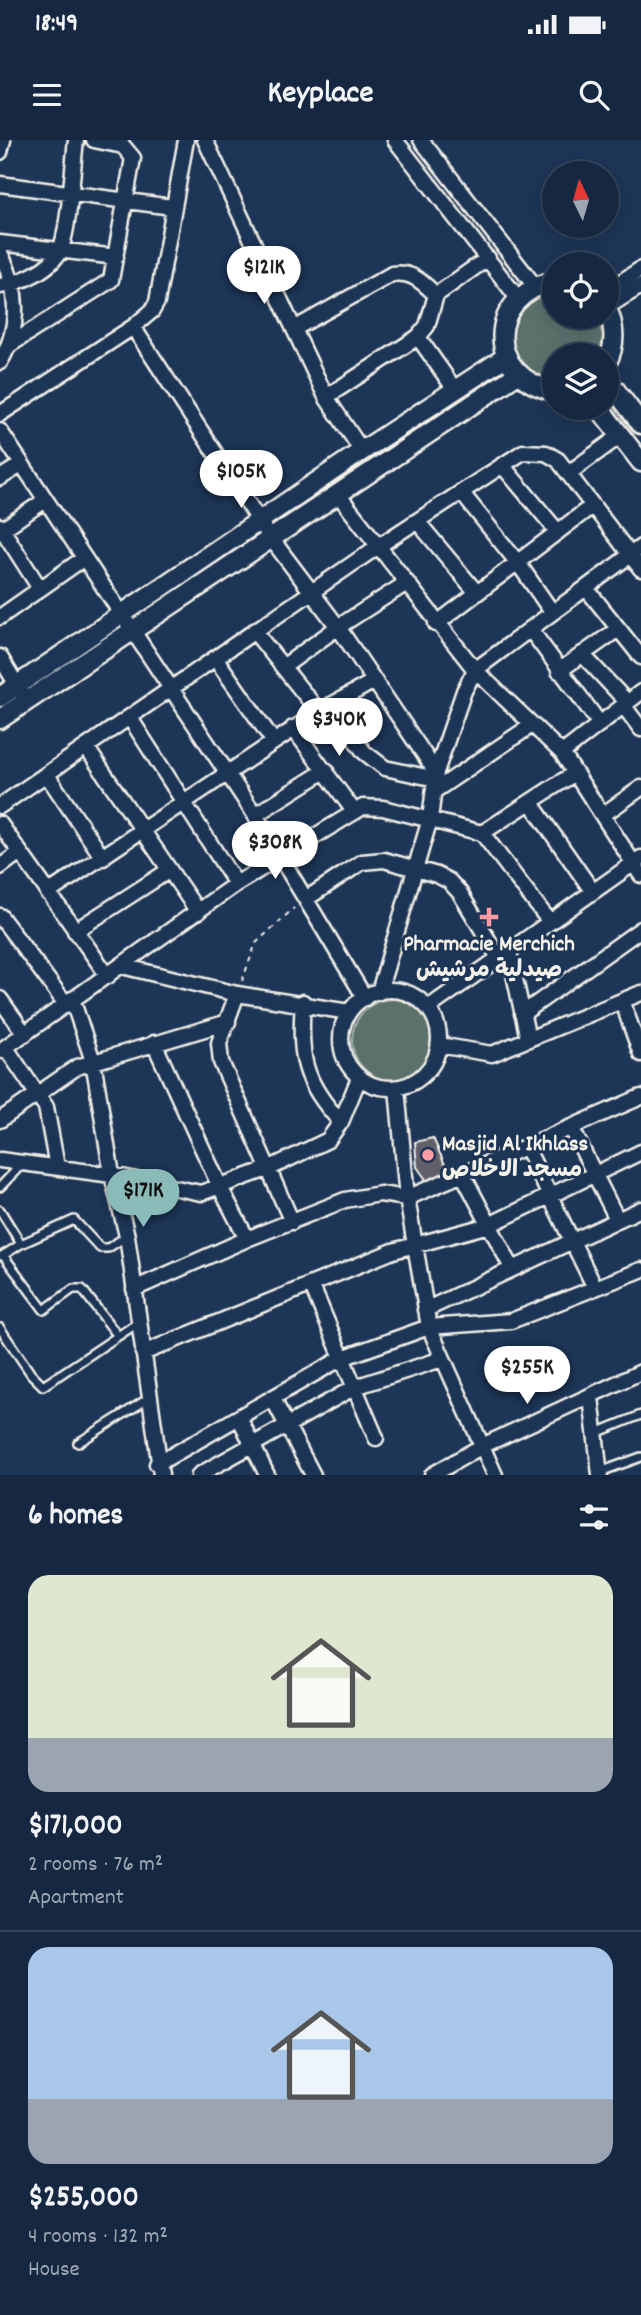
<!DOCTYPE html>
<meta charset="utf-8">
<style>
body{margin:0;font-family:Dekko,"Playpen Sans Arabic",sans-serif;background:#23344c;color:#f1f3f6;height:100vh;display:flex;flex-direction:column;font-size:26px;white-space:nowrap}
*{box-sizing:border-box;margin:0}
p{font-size:23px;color:#9ea6b1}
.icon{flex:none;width:38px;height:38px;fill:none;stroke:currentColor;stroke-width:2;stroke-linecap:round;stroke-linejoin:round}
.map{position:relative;height:1335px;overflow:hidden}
.side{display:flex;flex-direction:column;background:#162841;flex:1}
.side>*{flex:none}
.needle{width:46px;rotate:355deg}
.tools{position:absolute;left:542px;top:21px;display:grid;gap:14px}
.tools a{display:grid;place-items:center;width:77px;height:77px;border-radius:50%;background:#162841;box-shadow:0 4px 18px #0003,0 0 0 2px #35445a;font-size:35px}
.price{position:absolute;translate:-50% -60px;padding:0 16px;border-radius:24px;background:#fff;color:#222;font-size:23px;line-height:46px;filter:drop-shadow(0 2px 4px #0008)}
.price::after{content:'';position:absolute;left:50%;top:42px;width:21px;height:16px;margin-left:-10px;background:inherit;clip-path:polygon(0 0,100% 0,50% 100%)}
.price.selected{background:#8bbbb9;color:#111}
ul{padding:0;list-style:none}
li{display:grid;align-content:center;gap:14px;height:371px;padding:0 28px}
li+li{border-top:2px solid #35445a}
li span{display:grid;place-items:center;height:217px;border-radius:21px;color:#555}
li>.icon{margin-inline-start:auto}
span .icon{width:126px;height:126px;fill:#fffc;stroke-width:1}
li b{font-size:30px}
h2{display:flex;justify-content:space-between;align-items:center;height:84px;padding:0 28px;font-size:30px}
.status{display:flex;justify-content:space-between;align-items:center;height:49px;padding:0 35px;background:#162841;direction:ltr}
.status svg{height:19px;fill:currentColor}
header{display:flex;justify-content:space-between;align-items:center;height:91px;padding:0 28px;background:#162841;font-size:32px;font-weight:700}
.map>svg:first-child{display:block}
.green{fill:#5c716c;stroke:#a8b1aa;stroke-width:2}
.building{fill:#615f6b;stroke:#f4f1e8;stroke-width:2}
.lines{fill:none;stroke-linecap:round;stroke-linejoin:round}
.service-casing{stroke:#f4f1e8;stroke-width:12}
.minor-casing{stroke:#f4f1e8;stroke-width:19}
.tertiary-casing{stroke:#f4f1e8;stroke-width:23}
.path{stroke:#f4f1e8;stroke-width:2;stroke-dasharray:5 5;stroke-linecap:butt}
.service{stroke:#1d3557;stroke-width:7}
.minor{stroke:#1d3557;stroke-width:14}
.tertiary{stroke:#1d3557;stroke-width:18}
.poi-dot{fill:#ff9aa2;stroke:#1d3557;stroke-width:2.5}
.labels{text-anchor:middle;stroke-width:6;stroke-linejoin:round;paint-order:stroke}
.poi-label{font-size:23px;font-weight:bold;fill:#f4f1e8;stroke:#1d3557}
</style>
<div class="status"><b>18:49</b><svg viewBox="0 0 49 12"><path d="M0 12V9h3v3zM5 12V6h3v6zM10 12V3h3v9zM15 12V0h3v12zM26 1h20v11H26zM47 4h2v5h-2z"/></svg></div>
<header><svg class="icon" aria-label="menu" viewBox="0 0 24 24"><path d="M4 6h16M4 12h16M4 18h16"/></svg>Keyplace<svg class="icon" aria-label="search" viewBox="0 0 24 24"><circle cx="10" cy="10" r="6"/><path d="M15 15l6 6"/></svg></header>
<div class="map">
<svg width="641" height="1335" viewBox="0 0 641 1335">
<rect width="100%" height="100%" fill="#1d3557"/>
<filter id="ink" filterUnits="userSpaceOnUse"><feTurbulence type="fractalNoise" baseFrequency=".0143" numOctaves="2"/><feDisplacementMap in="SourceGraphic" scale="14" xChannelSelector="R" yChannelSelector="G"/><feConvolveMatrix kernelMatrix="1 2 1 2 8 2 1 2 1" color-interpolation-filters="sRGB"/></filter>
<g filter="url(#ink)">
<path class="green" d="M550 152H555V177H597L603 196 600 215H555V246L526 235 509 207C514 179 520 160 550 152Z
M352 900a41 41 0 1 1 82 0a41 41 0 1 1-82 0Z"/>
<path class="building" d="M433 998 451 1038 430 1045 417 1027 415 1002Z"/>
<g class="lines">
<g class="service-casing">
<path id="service" d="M0 1047 23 1023
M0 1070 21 1104 2 1116
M21 1104 74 1080 100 1108H108L127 1096
M3 1115 44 1170 73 1149H82L118 1196
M0 1188 31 1234 43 1246 139 1182
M596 1293 641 1275
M78 1303 149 1258
M600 1332 641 1317"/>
</g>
<g class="minor-casing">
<path id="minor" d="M205 0 326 257 362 311
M395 0 517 157
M421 0 534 145
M0 12 3 0
M0 44 172 67
M0 103 116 117
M0 113C19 148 21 188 0 222
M0 146C20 143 51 130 60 110 69 92 73 24 76 0
M607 151 641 129
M607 167 641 146
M133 187 152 171 157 162 186 0
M294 189 392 134C412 131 422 142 436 155
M418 197 456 251
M8 206 111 140 133 18 123 6 94 0
M326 257 418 197 427 186 436 155 488 118
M0 274 133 187 270 397 338 487 436 632
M0 291 255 675 365 858
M502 325 558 392
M569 333 621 295
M0 338 21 325
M461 352 518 423 552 472
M337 353 475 530 562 613 641 735
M417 381 477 453
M0 386 39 447
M0 391 44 361
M586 448 641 517
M0 477 84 418
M436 484 592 366
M530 489 600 584
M254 491 319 572
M582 514 627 562
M0 517 26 560
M216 519 274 602
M283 527 338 487 405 444
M559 531 618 489
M330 565 364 612 385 628 436 639
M623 565 641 589
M130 578 236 744
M293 588 353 670
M86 607 198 772
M562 613 641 552
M47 635 103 718
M436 650 532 585
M531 663 593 752
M0 666 377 407 523 312 546 313 558 320 641 429
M604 674 641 648
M255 675 326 630
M0 684 108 836
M482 693 575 633
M0 727 20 712
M48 753 319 572 374 541
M306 759 362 722 384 720 437 735 449 741 460 753 499 818
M0 776 66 864
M75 791 168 731
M509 811 528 899
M122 826 237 854 349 872
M341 899a49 49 0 1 1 98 0a49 49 0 1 1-98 0Z
M379 852 430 679 436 632 464 551 475 530 641 407
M237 854 219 903 221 922 292 1082
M0 859 25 894
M72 859 93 921 112 1035 127 1096 161 1335
M622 861 641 914
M303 862C299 916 303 942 341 982
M428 868 641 718
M522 874 641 789
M154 903 220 1047 247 1099
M439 905 492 914 641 853
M6 908 46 967 57 1027
M0 911 236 744 363 667 383 668 482 693 550 782
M397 948 407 1058 429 1187 495 1335
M0 980 77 927 228 882
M571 987 617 1079
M526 1007 595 1148
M0 1020 112 1035 201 1053 270 1028 328 1000 341 982 359 938
M463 1035 512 1128
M311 1144 376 1298
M134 1149 247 1099 345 1060 380 1054 407 1058 641 957
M425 1170 641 1069
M143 1213 393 1111 489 1085 641 1012
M591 1257 600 1335
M273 1259 313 1335
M239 1277 267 1335
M157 1324 342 1218 429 1187 511 1181 641 1130
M199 1335 355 1247 442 1219
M432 1335 482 1306 641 1232"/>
</g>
<g class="tertiary-casing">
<path id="tertiary" d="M555 141C484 156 486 238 555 251
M607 169C615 186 616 205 607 222
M607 239 641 284
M599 268 641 322
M0 557 362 311 507 216
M0 579 518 234"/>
</g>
<path class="path" d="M242 841 256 803 294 768"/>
<use href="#service" class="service"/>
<use href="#minor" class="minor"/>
<use href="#tertiary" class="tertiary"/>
</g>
</g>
<g class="poi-dot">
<path d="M485.5 766.5h7v7h7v7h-7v7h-7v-7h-7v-7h7z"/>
<circle cx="428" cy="1015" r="7"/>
</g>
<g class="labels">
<g class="poi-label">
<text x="489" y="810">Pharmacie Merchich<tspan x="489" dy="26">صيدلية مرشيش</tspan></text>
<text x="442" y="1010" text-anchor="start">Masjid Al Ikhlass<tspan x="442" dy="26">مسجد الاخلاص</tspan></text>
</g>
</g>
</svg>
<div class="tools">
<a><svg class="needle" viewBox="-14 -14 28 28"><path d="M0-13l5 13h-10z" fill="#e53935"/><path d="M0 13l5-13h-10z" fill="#9ea6b1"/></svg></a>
<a><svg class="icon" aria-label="locate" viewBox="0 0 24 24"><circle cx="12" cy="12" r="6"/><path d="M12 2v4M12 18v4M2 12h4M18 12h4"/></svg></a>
<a><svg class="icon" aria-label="layers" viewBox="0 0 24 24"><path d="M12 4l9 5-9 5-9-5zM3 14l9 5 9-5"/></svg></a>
</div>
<b class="price" style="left:264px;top:166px">$121K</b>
<b class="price" style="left:241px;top:370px">$105K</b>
<b class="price" style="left:339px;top:618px">$340K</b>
<b class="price" style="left:275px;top:741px">$308K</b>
<b class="price selected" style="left:143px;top:1089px">$171K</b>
<b class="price" style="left:527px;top:1266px">$255K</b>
</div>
<section class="side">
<h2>6 homes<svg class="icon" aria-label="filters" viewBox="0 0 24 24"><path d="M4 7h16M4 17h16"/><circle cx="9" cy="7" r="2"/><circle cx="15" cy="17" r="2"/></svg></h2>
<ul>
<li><span style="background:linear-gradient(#dfe7d0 75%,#9aa5b1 0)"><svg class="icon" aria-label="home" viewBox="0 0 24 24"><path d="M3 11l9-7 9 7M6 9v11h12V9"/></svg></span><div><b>$171,000</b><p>2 rooms · 76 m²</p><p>Apartment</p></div></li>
<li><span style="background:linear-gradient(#a9c7e8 70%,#9aa5b1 0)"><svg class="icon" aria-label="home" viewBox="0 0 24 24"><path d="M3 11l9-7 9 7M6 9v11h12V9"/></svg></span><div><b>$255,000</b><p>4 rooms · 132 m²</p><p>House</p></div></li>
</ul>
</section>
